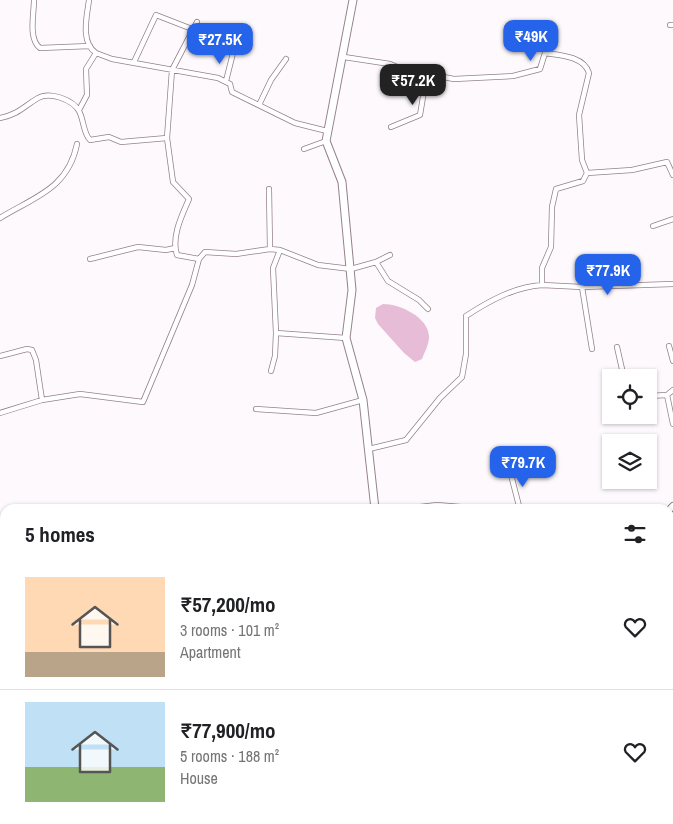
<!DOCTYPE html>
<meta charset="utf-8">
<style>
body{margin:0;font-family:"Archivo Narrow",sans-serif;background:#f2f2f2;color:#202124;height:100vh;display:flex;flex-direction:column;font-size:19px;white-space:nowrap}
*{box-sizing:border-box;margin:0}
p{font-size:16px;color:#757577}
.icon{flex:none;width:28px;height:28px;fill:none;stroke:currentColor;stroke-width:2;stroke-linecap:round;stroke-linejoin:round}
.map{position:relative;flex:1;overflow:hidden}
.drawer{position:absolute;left:0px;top:504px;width:674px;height:321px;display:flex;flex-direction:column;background:#fff;border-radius:15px 15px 0 0;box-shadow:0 1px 4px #0004}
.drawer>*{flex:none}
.fabs{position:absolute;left:602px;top:369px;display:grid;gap:10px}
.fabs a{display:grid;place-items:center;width:55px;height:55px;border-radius:0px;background:#fff;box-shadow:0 1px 4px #0004;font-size:25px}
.price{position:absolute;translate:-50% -42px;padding:0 11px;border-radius:10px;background:#2563eb;color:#fff;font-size:16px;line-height:32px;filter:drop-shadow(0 1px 2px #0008)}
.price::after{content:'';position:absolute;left:50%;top:30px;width:15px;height:11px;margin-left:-8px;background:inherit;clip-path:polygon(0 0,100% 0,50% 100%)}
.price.active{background:#222;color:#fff}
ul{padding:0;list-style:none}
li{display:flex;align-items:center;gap:15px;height:125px;padding:0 25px}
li+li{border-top:1px solid #e0e0e0}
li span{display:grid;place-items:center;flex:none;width:140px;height:100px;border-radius:0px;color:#555}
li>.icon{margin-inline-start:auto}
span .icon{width:60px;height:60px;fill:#fffc;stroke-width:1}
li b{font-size:21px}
h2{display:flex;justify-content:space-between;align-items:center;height:60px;padding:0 25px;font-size:21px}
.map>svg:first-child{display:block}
.green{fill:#e6bcd6}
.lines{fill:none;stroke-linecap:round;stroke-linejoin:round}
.street-casing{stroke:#94818c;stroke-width:6}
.secondary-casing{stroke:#94818c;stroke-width:8}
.primary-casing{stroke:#94818c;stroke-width:9}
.street{stroke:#fff;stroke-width:4.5}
.secondary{stroke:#fff;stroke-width:6}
.primary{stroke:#fff;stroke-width:7}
</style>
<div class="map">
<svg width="673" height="824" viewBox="0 0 673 824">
<rect width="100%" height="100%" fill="#fef9fc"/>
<path class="green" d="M383 304C400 304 428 317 429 336 429 345 425 351 422 359L415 362 404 353 378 324 375 318 376 308Z"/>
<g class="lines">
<g class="street-casing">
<path id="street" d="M34 0C34 14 28 39 40 48L90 46
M89 0C87 16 80 42 96 53
M670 25H673
M344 57 390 64 426 79 438 76 454 79 513 76 540 69 545 53C559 55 584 56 589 73L579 115 582 160 587 173
M134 62 156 15 192 29
M226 81 233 53
M259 105 271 80 286 59
M79 110 87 95 86 69 96 53 112 59 218 78 230 84 232 92 295 123 327 131
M0 118C19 114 23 107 38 98 50 91 73 100 79 111 84 120 83 133 90 140L109 137 121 142 167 138 173 182 189 199C182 215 171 237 177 255L199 259
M391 127 420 115 426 79
M167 138 172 70 197 22
M304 149 326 141
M269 189 270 249
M0 218C34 197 68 189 77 144
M653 226 673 219
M280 250 273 268 276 333 346 338
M90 259 138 247 166 250 175 248
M376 262 388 281 419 300 428 309
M542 285 582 287 673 284
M582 287 592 349
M669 346 673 361
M617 347 624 378
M0 356 27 349 32 350 36 360 42 400
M271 371 275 356 276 333
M667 395 673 424
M649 396 667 395 673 390
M256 409 316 413 363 400
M0 413 42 400 80 394 143 402 192 285 199 259 205 252 236 254 270 249 280 250 318 265 351 269 376 262 390 255
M369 449 406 440 440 398 462 377 466 354V316C489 301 514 287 542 285V268L551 247 552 207 556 189 583 181 587 173 632 170 667 162 673 175
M510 471 519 506
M403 509 437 505 485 509
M510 509 519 506V509
M669 525 673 527
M0 563 5 556
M0 586 5 589
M0 632 5 631
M0 650 5 662
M0 731 1 727 5 725
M669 774 673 775
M0 792H5
M302 820 307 824
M175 824 178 820
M490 824 491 820
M592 824 593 820"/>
</g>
<g class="secondary-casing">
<path id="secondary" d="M669 510 673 506
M669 595 673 596
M0 750H5
M122 820 128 824"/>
</g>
<g class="primary-casing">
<path id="primary" d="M353 0 326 141 342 182 352 290 346 338 363 400 375 509
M298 824 299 820"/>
</g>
<use href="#street" class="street"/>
<use href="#secondary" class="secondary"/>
<use href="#primary" class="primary"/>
</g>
</svg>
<div class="fabs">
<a><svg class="icon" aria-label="locate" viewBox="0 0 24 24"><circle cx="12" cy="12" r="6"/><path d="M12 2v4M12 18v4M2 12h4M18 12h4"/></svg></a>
<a><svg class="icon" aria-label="layers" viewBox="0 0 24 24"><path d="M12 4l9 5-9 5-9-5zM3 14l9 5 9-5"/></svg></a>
</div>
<b class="price" style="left:531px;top:62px">₹49K</b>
<b class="price" style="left:220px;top:65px">₹27.5K</b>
<b class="price active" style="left:413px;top:106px">₹57.2K</b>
<b class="price" style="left:608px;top:296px">₹77.9K</b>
<b class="price" style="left:523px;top:488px">₹79.7K</b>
<section class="drawer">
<h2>5 homes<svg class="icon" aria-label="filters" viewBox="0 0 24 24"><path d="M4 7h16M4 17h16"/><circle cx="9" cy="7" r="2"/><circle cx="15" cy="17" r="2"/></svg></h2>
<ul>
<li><span style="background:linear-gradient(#ffd9b3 75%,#b9a48a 0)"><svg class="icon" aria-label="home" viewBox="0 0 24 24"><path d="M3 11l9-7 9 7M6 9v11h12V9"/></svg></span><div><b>₹57,200/mo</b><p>3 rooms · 101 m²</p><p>Apartment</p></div><svg class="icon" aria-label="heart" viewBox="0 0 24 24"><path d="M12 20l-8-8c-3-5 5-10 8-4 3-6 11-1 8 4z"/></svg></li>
<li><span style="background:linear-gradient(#bfe0f5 65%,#8fb573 0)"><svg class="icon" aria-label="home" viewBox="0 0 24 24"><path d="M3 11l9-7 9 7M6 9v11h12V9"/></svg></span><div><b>₹77,900/mo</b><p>5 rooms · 188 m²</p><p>House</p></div><svg class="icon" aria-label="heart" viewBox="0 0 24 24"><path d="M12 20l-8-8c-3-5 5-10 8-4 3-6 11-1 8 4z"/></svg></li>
</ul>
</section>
</div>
